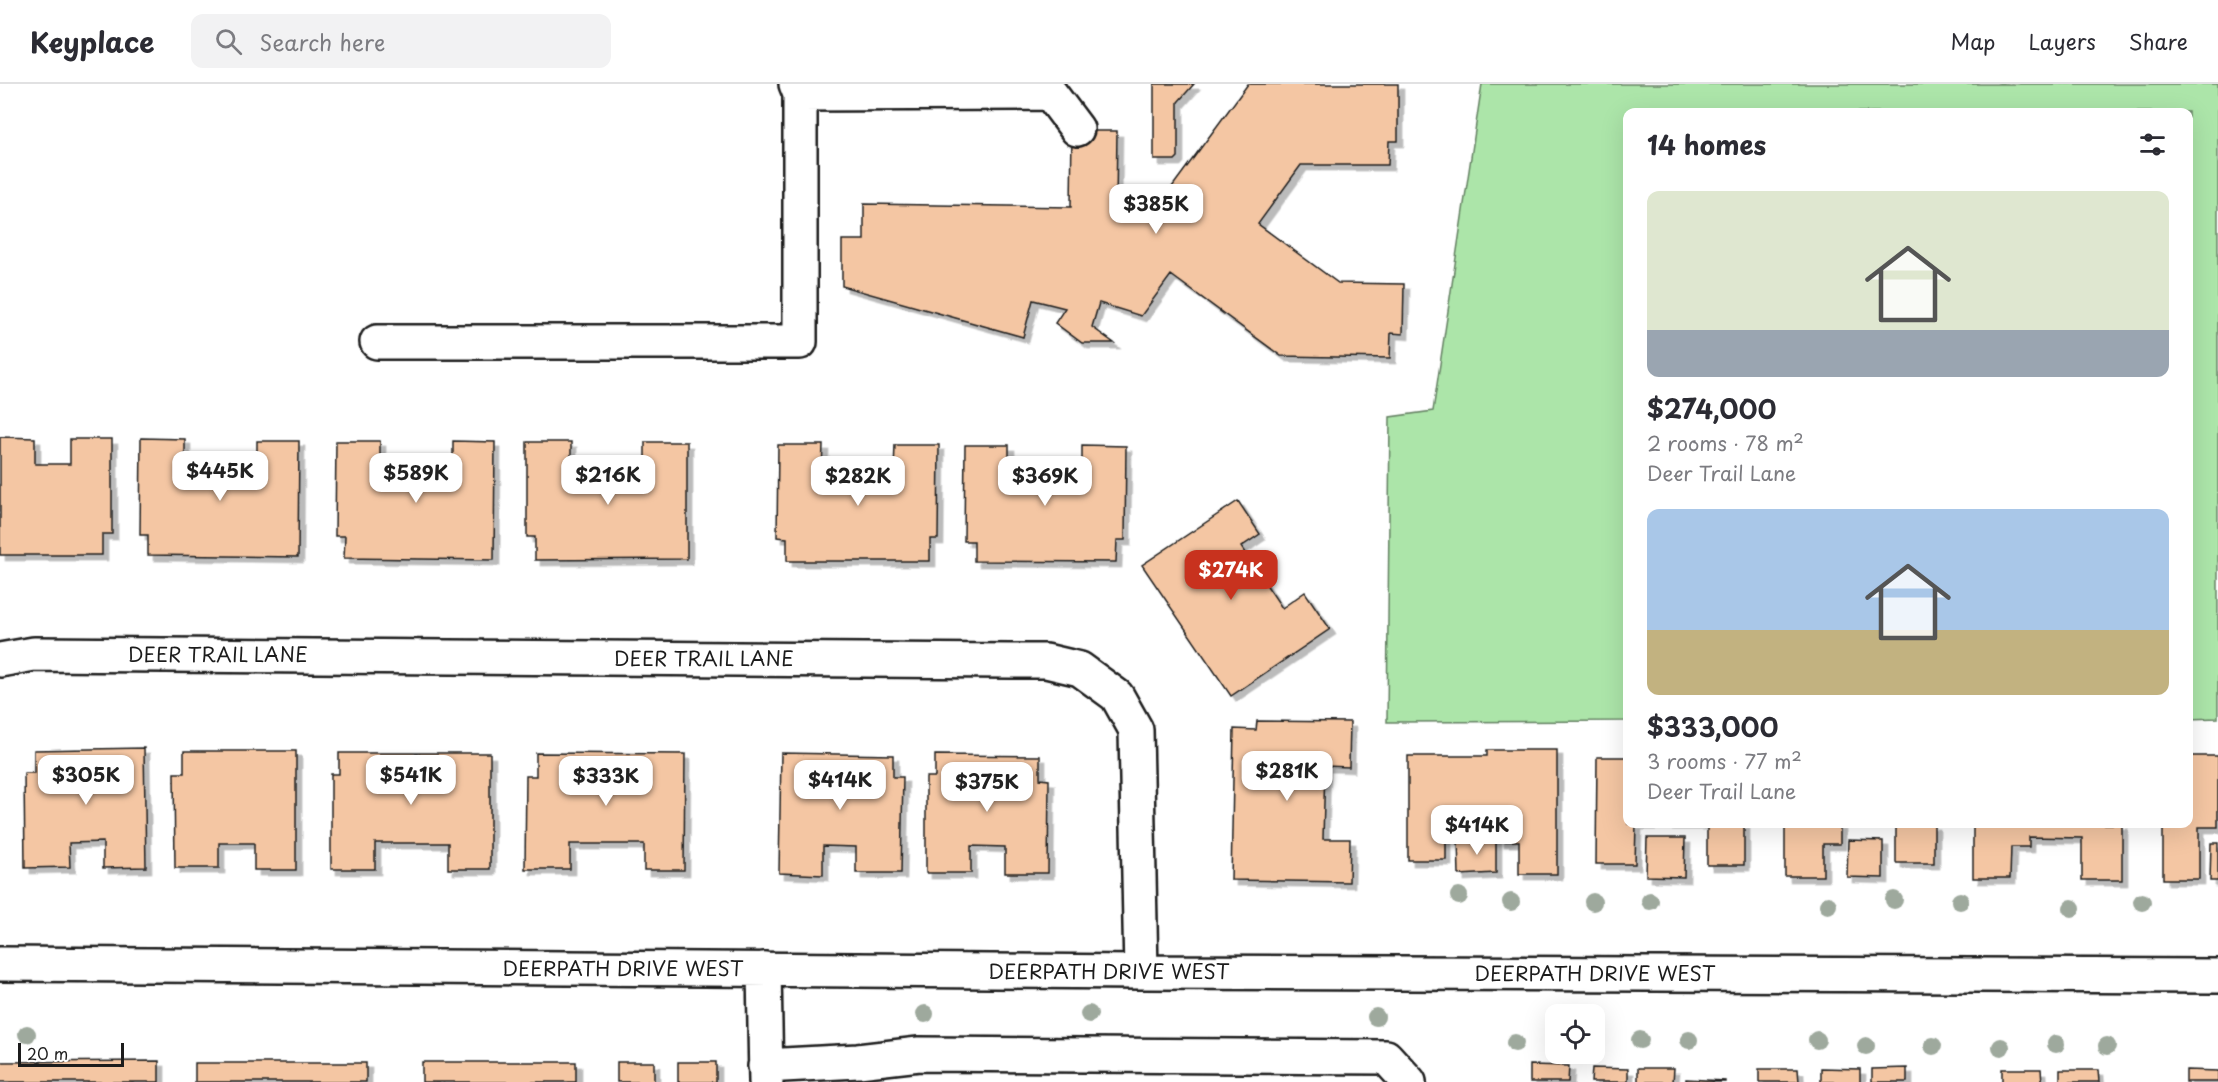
<!DOCTYPE html>
<meta charset="utf-8">
<style>
body{margin:0;font-family:"Playpen Sans",sans-serif;background:#f2f2f3;color:#2b2b33;height:100vh;display:flex;flex-direction:column;font-size:22px;white-space:nowrap}
*{box-sizing:border-box;margin:0}
p{font-size:20px;color:#7c7c81}
.icon{flex:none;width:33px;height:33px;fill:none;stroke:currentColor;stroke-width:2;stroke-linecap:round;stroke-linejoin:round}
.map{position:relative;flex:1;overflow:hidden}
.sheet{position:absolute;left:1623px;top:24px;width:570px;height:720px;display:flex;flex-direction:column;background:#fff;border-radius:12px;box-shadow:0 6px 24px #0002}
.sheet>*{flex:none}
.tools{position:absolute;left:1545px;top:920px;display:grid;gap:12px}
.tools a{display:grid;place-items:center;width:60px;height:60px;border-radius:12px;background:#fff;box-shadow:0 6px 24px #0002;font-size:30px}
.scale{position:absolute;left:18px;bottom:15px;width:106px;box-sizing:border-box;padding-left:6px;border:3px solid #1c1c1c;border-top:0;font-size:16px;line-height:21px;white-space:nowrap;color:#1c1c1c;-webkit-text-stroke:4px #fff;paint-order:stroke}
.price{position:absolute;translate:-50% -51px;padding:0 14px;border-radius:12px;background:#fff;color:#222;font-size:20px;line-height:39px;filter:drop-shadow(0 2px 3px #0008)}
.price::after{content:'';position:absolute;left:50%;top:36px;width:18px;height:14px;margin-left:-9px;background:inherit;clip-path:polygon(0 0,100% 0,50% 100%)}
.price.current{background:#c8321e;color:#fff}
ul{padding:0;list-style:none}
li{display:grid;align-content:center;gap:12px;height:318px;padding:0 24px}
li span{display:grid;place-items:center;height:186px;border-radius:12px;color:#555}
li>.icon{margin-inline-start:auto}
span .icon{width:108px;height:108px;fill:#fffc;stroke-width:1}
li b{font-size:26px}
h2{display:flex;justify-content:space-between;align-items:center;height:72px;padding:0 24px;font-size:26px}
header{display:flex;align-items:center;gap:36px;box-sizing:border-box;height:84px;padding:0 30px;background:#fff;border-bottom:2px solid #e1e1e2}
header strong{font-size:28px}
nav{display:flex;gap:33px;margin-inline-start:auto;font-size:21px}
.search{width:420px;height:54px;background:#f2f2f3;display:flex;align-items:center;gap:15px;box-sizing:border-box;padding:0 21px;border-radius:12px;color:#7c7c81;font-size:22px}
.map>svg:first-child{display:block}
.green{fill:#ace5a9;stroke:#648062;stroke-width:1.5}
.building{fill:#f4c6a3;stroke:#1c1c1c;stroke-width:1.5;filter:url(#shadow)}
.lines{fill:none;stroke-linecap:round;stroke-linejoin:round}
.minor-casing{stroke:#1c1c1c;stroke-width:38}
.minor{stroke:#fff;stroke-width:33}
.tree{fill:#9ea99d}
.labels{text-anchor:middle;stroke-width:4.5;stroke-linejoin:round;paint-order:stroke}
.street-label{font-size:20px;fill:#1c1c1c;stroke:#fff}
</style>
<header>
<strong>Keyplace</strong>
<div class="search"><svg class="icon" aria-label="search" viewBox="0 0 24 24"><circle cx="10" cy="10" r="6"/><path d="M15 15l6 6"/></svg>Search here</div>
<nav><a>Map</a><a>Layers</a><a>Share</a></nav>
</header>
<div class="map">
<svg width="2218" height="998" viewBox="0 0 2218 998">
<defs>
<filter id="shadow"><feDropShadow dx="5.5" dy="5.5" stdDeviation="0" flood-color="#0004"/></filter>
</defs>
<rect width="100%" height="100%" fill="#fff"/>
<filter id="ink" filterUnits="userSpaceOnUse"><feTurbulence type="fractalNoise" baseFrequency=".0167" numOctaves="2"/><feDisplacementMap in="SourceGraphic" scale="12" xChannelSelector="R" yChannelSelector="G"/><feConvolveMatrix kernelMatrix="1 2 1 2 8 2 1 2 1" color-interpolation-filters="sRGB"/></filter>
<g filter="url(#ink)">
<path class="green" d="M1482 0H2218V634L2188 635V28H1628L1627 637 1387 638 1390 333 1433 327Z"/>
<path class="building" d="M1154 0H1194L1178 18V73L1175 76H1154Z
M1248 0H1398V57H1389L1388 81H1301L1258 140 1338 199 1404 200 1403 250 1391 249 1390 274 1281 272 1171 191 1141 232 1099 219 1092 243 1114 259H1082L1055 239 1065 224 1033 216 1023 253 842 202V156H864V120L1071 123 1072 47H1117L1116 122H1158Z
M0 353 35 354V380H70V355H112V450H102V471H0Z
M141 354 185 355V380L257 381V357H299L298 473 148 471V451H140Z
M336 357H380V381L453 382V357L495 358 494 476 344 474 345 452H335Z
M527 358H571V384H645V358H687V475L535 476V453H527Z
M778 361H823L822 386H894L895 361H939L938 455H930V477H787V454L777 453Z
M965 361H1009V386L1082 387V361L1126 362 1125 456H1117L1116 478 974 477V457H964Z
M1238 417 1260 450 1241 463 1282 524 1305 508 1330 545 1231 612 1142 481Z
M1257 637 1350 638 1349 683 1325 682 1323 755H1350L1349 798 1231 796 1234 645 1256 646Z
M144 664 146 783 103 784V758L69 759 70 783 25 784 24 689H34V666Z
M1487 666H1557V790H1519V757H1499V733H1446V776H1408V672H1487Z
M184 667H296V786H254V759H219V784H175L174 689H184Z
M339 669H490V785H448V759H375V785H331V690H339Z
M536 669 685 670 684 786H644V760H570V785H525L526 692H536Z
M781 669 893 671V693H903L901 789H856V763L823 762V791L779 789Z
M935 671 1040 672V695L1049 696 1048 789H1005V763L971 762V789H926V693H935Z
M2188 672H2218V743H2199V795H2163V740H2188Z
M1597 673H1628V740H1744V781H1707V740H1636L1635 780H1596Z
M1785 740H1840V760H1823V792H1785Z
M1896 740H1934V779H1896Z
M1973 740H2122V796H2082V754L2029 753V763H2011L2010 794H1973Z
M1496 753V789L1459 791 1458 754Z
M1647 754H1685L1684 793 1646 792Z
M1848 756 1883 757V794L1847 793Z
M2211 759H2218V797H2210Z
M159 977V998H0V978Z
M422 978H576V998H422Z
M617 978H654V998H617Z
M678 978H716V998H678Z
M195 979H366V998H195Z
M1530 981 1569 982 1568 998H1530Z
M1592 984 1628 985V998H1591Z
M1638 984H1674L1673 998H1638Z
M1821 984 1860 985V998H1821Z
M1907 984V998H1872V985Z
M1759 985H1798L1799 998H1759Z
M2002 985H2041L2042 998H2002Z
M2060 986H2098L2099 998H2060Z
M2186 986 2218 987V998H2186Z
M1686 995 1725 997V998H1686Z"/>
<g class="lines">
<g class="minor-casing">
<path id="minor" d="M796 0 800 10 1050 9 1077 45
M377 258H800V10
M0 576 34 570 1011 577H1046L1080 585 1117 612 1136 646 1141 888
M0 880 1141 888 2218 892
M764 885 766 998
M765 982 858 977 919 970 1386 973 1409 998"/>
</g>
<use href="#minor" class="minor"/>
</g>
<g class="tree">
<circle cx="1459" cy="812" r="9"/>
<circle cx="1894" cy="816" r="9"/>
<circle cx="1650" cy="817" r="9"/>
<circle cx="1960" cy="817" r="9"/>
<circle cx="1511" cy="818" r="9"/>
<circle cx="1593" cy="818" r="9"/>
<circle cx="2142" cy="818" r="9"/>
<circle cx="1828" cy="821" r="9"/>
<circle cx="2072" cy="824" r="9"/>
<circle cx="925" cy="930" r="9"/>
<circle cx="1089" cy="930" r="9"/>
<circle cx="1376" cy="933" r="9"/>
<circle cx="27" cy="950" r="9"/>
<circle cx="1640" cy="956" r="9"/>
<circle cx="1689" cy="956" r="9"/>
<circle cx="1817" cy="956" r="9"/>
<circle cx="1515" cy="959" r="9"/>
<circle cx="2056" cy="960" r="9"/>
<circle cx="1866" cy="962" r="9"/>
<circle cx="1933" cy="962" r="9"/>
<circle cx="2107" cy="962" r="9"/>
<circle cx="2001" cy="963" r="9"/>
</g>
</g>
<g class="labels">
<g class="street-label">
<text x="218" y="578">DEER TRAIL LANE</text>
<text x="704" y="582">DEER TRAIL LANE</text>
<text x="623" y="892">DEERPATH DRIVE WEST</text>
<text x="1109" y="895">DEERPATH DRIVE WEST</text>
<text x="1595" y="897">DEERPATH DRIVE WEST</text>
</g>
</g>
</svg>
<div class="tools">
<a><svg class="icon" aria-label="locate" viewBox="0 0 24 24"><circle cx="12" cy="12" r="6"/><path d="M12 2v4M12 18v4M2 12h4M18 12h4"/></svg></a>
</div>
<div class="scale">20 m</div>
<b class="price" style="left:1156px;top:151px">$385K</b>
<b class="price" style="left:220px;top:418px">$445K</b>
<b class="price" style="left:416px;top:420px">$589K</b>
<b class="price" style="left:608px;top:422px">$216K</b>
<b class="price" style="left:858px;top:423px">$282K</b>
<b class="price" style="left:1045px;top:423px">$369K</b>
<b class="price current" style="left:1231px;top:517px">$274K</b>
<b class="price" style="left:1287px;top:718px">$281K</b>
<b class="price" style="left:86px;top:722px">$305K</b>
<b class="price" style="left:411px;top:722px">$541K</b>
<b class="price" style="left:606px;top:723px">$333K</b>
<b class="price" style="left:840px;top:727px">$414K</b>
<b class="price" style="left:987px;top:729px">$375K</b>
<b class="price" style="left:1477px;top:772px">$414K</b>
<section class="sheet">
<h2>14 homes<svg class="icon" aria-label="filters" viewBox="0 0 24 24"><path d="M4 7h16M4 17h16"/><circle cx="9" cy="7" r="2"/><circle cx="15" cy="17" r="2"/></svg></h2>
<ul>
<li><span style="background:linear-gradient(#dfe7d0 75%,#9aa5b1 0)"><svg class="icon" aria-label="home" viewBox="0 0 24 24"><path d="M3 11l9-7 9 7M6 9v11h12V9"/></svg></span><div><b>$274,000</b><p>2 rooms · 78 m²</p><p>Deer Trail Lane</p></div></li>
<li><span style="background:linear-gradient(#a9c7e8 65%,#c2b280 0)"><svg class="icon" aria-label="home" viewBox="0 0 24 24"><path d="M3 11l9-7 9 7M6 9v11h12V9"/></svg></span><div><b>$333,000</b><p>3 rooms · 77 m²</p><p>Deer Trail Lane</p></div></li>
</ul>
</section>
</div>
